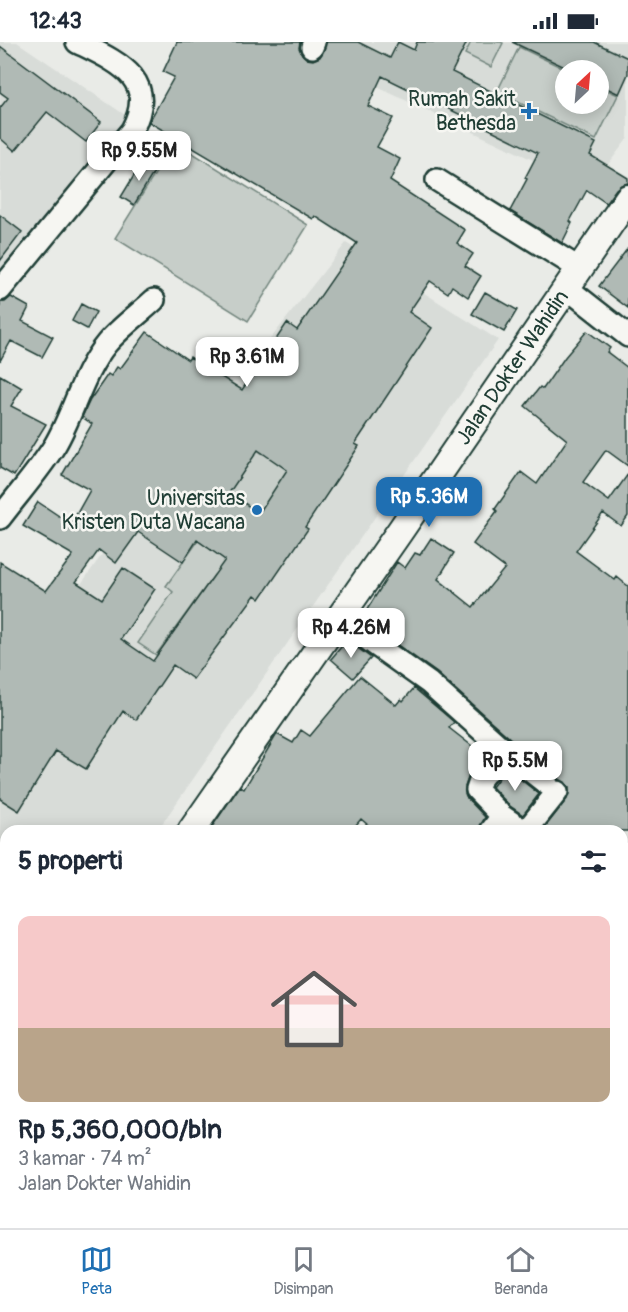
<!DOCTYPE html>
<html lang="id">
<meta charset="utf-8">
<style>
body{margin:0;font-family:Pangolin,sans-serif;background:#f2f2f3;color:#1f2937;height:100vh;display:flex;flex-direction:column;font-size:22px;white-space:nowrap}
*{box-sizing:border-box;margin:0}
p{font-size:20px;color:#747a83}
.icon{flex:none;width:33px;height:33px;fill:none;stroke:currentColor;stroke-width:2;stroke-linecap:round;stroke-linejoin:round}
.map{position:relative;flex:1;overflow:hidden}
.details{position:absolute;left:0px;top:783px;width:628px;height:404px;display:flex;flex-direction:column;background:#fff;border-radius:18px 18px 0 0;box-shadow:0 3px 15px #0003}
.details>*{flex:none}
.needle{width:39px;rotate:26deg}
.tools{position:absolute;left:555px;top:18px;display:grid;gap:12px}
.tools a{display:grid;place-items:center;width:54px;height:54px;border-radius:50%;background:#fff;box-shadow:0 3px 15px #0003;font-size:30px}
.price{position:absolute;translate:-50% -51px;padding:0 14px;border-radius:12px;background:#fff;color:#222;font-size:20px;line-height:39px;filter:drop-shadow(0 2px 3px #0008)}
.price::after{content:'';position:absolute;left:50%;top:36px;width:18px;height:14px;margin-left:-9px;background:inherit;clip-path:polygon(0 0,100% 0,50% 100%)}
.price.on{background:#1f6fb2;color:#fff}
ul{padding:0;list-style:none}
li{display:grid;align-content:center;gap:12px;height:318px;padding:0 18px}
li+li{border-top:2px solid #e0e1e3}
li span{display:grid;place-items:center;height:186px;border-radius:12px;color:#555}
li>.icon{margin-inline-start:auto}
span .icon{width:108px;height:108px;fill:#fffc;stroke-width:1}
li b{font-size:26px}
h2{display:flex;justify-content:space-between;align-items:center;height:72px;padding:0 18px;font-size:26px}
.status{display:flex;justify-content:space-between;align-items:center;height:42px;padding:0 30px;background:#fff;direction:ltr}
.status svg{height:16px;fill:currentColor}
.menu{display:flex;justify-content:space-around;align-items:center;height:84px;border-top:2px solid #e0e1e3;background:#fff;font-size:16px;color:#747a83}
.menu a{display:grid;justify-items:center;gap:3px}
.menu .on{color:#1f6fb2}
.map>svg:first-child{display:block}
.built{fill:#d8dcd8;fill-rule:evenodd}
.green{fill:#c7cec9;stroke:#73867e;stroke-width:1.5}
.building{fill:#b0bab5;stroke:#1f3d34;stroke-width:1.5;fill-rule:evenodd}
.lines{fill:none;stroke-linecap:round;stroke-linejoin:round}
.minor-casing{stroke:#1f3d34;stroke-width:26}
.major-casing{stroke:#1f3d34;stroke-width:30}
.minor{stroke:#f6f6f2;stroke-width:21}
.major{stroke:#f6f6f2;stroke-width:26}
.poi-dot{fill:#1f6fb2;stroke:#f6f6f2;stroke-width:2}
.labels{text-anchor:middle;stroke-width:5;stroke-linejoin:round;paint-order:stroke}
.poi-label{font-size:21px;fill:#1f3d34;stroke:#f6f6f2;text-anchor:end}
.street-label{font-size:21px;fill:#1f3d34;stroke:#f6f6f2}
</style>
<div class="status"><b>12:43</b><svg viewBox="0 0 49 12"><path d="M0 12V9h3v3zM5 12V6h3v6zM10 12V3h3v9zM15 12V0h3v12zM26 1h20v11H26zM47 4h2v5h-2z"/></svg></div>
<div class="map">
<svg width="628" height="1186" viewBox="0 0 628 1186">
<rect width="100%" height="100%" fill="#e9ebe7"/>
<filter id="ink" filterUnits="userSpaceOnUse"><feTurbulence type="fractalNoise" baseFrequency=".0167" numOctaves="2"/><feDisplacementMap in="SourceGraphic" scale="12" xChannelSelector="R" yChannelSelector="G"/><feConvolveMatrix kernelMatrix="1 2 1 2 8 2 1 2 1" color-interpolation-filters="sRGB"/></filter>
<g filter="url(#ink)">
<path class="built" d="M0 0H17L134 79 0 241Z
M320 0H628V96L591 145 313 15ZM566 28H598V62H566Z
M346 201 498 298 157 789H6V804L0 799V657L242 314 253 319Z"/>
<path class="green" d="M471 0H501L503 1 491 25 465 12Z
M519 5 567 28H566V62H598L599 44 618 53 596 98 497 50Z
M175 100 308 183 248 279 115 196Z
M298 361 321 377 263 474 229 450 257 408 263 412Z
M198 499 232 522 214 533 156 613 138 601 173 550 166 544Z"/>
<path class="building" d="M177 0H300L299 6 302 12 307 17 313 18 320 15 326 0H358L390 16 398 0 414 8 417 0H467L452 30 596 101 590 113 628 136V141L621 143 616 147 606 161 587 148 570 179 572 181 562 201 510 169 527 137 525 136 538 111 382 34 368 64 393 76 377 105 400 117 390 139 465 188 457 201 473 212 465 224 481 234 468 255 452 244 448 251 430 239 409 270 432 286 355 402 359 404 305 485 308 487 260 557 255 553 193 637 173 623 136 678 123 669 86 727 56 709 19 769 0 757V520L46 549 73 513 23 484 38 460 71 482 90 448 62 433 92 382 82 375 90 358 108 332 111 334 117 325 120 327 147 290 188 318 190 315 242 348 287 281 297 288 357 201 315 174 313 177 149 80 174 35 163 30ZM258 408 287 428 259 471 229 451ZM138 490 183 520 197 498 225 518 153 619 121 597 155 547 123 526 102 557 76 540 99 508 116 521Z
M512 0H594L628 16V32L619 52 598 42V28H571Z
M0 4 101 80 86 100 47 70 15 109 0 96V66L8 56 0 50Z
M144 117 157 125 134 163 121 155Z
M0 173 22 190 0 219Z
M628 206V266L599 244Z
M485 250 517 268 504 290 472 272Z
M11 255 29 265 22 279 53 295 42 315 11 299 0 319V260H5Z
M81 262 96 270 87 287 72 279Z
M587 289 610 306 607 310 628 326V424L606 408 583 440 609 459 628 432V474L621 484 603 471 576 509 615 538 617 535 628 544V789H542L567 757 569 746 565 740 559 737 555 732 512 698 437 631 361 577 397 520 405 526 415 511 420 513 431 496 454 511 438 537 473 565 505 526 473 502 497 469 495 467 521 430 537 442 567 398 525 364 540 345 543 347 565 315Z
M0 333 22 346 11 364 46 382 14 434 0 426Z
M347 598 371 616 353 636 331 617Z
M360 634 396 663 401 657 403 659 414 646 454 680 449 686 481 711 484 707 486 709 471 728 465 745V750L467 756 485 775 478 789H375L361 777 351 789H209L240 744 244 747 277 692 293 701 301 688 310 694Z
M506 726 539 752 523 773 510 764 492 745Z"/>
<g class="lines">
<g class="minor-casing">
<path id="minor" d="M312 5 314 0
M437 138 580 227
M567 246 628 294
M0 248 132 88C159 36 117 20 77 0
M0 476C18 452 39 429 55 403 74 371 82 331 107 301 121 285 139 272 154 258
M339 577 429 641 504 708 481 736 477 748 502 774 524 789
M504 708 547 742
M491 789 502 774
M526 789 557 750
M622 821 628 813
M0 839 6 843
M622 856 628 859
M306 1180 313 1186
M211 1186 217 1180"/>
</g>
<g class="major-casing">
<g id="major">
<path id="s1" d="M191 789 400 489 628 156"/>
<path d="M0 1047 6 1039"/>
<path d="M521 1180 528 1186"/>
</g>
</g>
<use href="#minor" class="minor"/>
<use href="#major" class="major"/>
</g>
</g>
<g class="poi-dot">
<path d="M526 60h6v6h6v6h-6v6h-6v-6h-6v-6h6z"/>
<circle cx="257" cy="468" r="6"/>
</g>
<g class="labels">
<g class="poi-label">
<text x="516" y="64">Rumah Sakit<tspan x="516" dy="24">Bethesda</tspan></text>
<text x="245" y="463">Universitas<tspan x="245" dy="24">Kristen Duta Wacana</tspan></text>
</g>
<g class="street-label">
<text dy="7" stroke="none"><textPath href="#s1" startOffset="564">Jalan Dokter Wahidin</textPath></text>
</g>
</g>
</svg>
<div class="tools">
<a><svg class="needle" viewBox="-14 -14 28 28"><path d="M0-13l5 13h-10z" fill="#e53935"/><path d="M0 13l5-13h-10z" fill="#747a83"/></svg></a>
</div>
<b class="price" style="left:139px;top:140px">Rp 9.55M</b>
<b class="price" style="left:247px;top:346px">Rp 3.61M</b>
<b class="price on" style="left:429px;top:486px">Rp 5.36M</b>
<b class="price" style="left:351px;top:617px">Rp 4.26M</b>
<b class="price" style="left:515px;top:750px">Rp 5.5M</b>
<section class="details">
<h2>5 properti<svg class="icon" aria-label="filters" viewBox="0 0 24 24"><path d="M4 7h16M4 17h16"/><circle cx="9" cy="7" r="2"/><circle cx="15" cy="17" r="2"/></svg></h2>
<ul>
<li><span style="background:linear-gradient(#f6c9c9 60%,#b9a48a 0)"><svg class="icon" aria-label="home" viewBox="0 0 24 24"><path d="M3 11l9-7 9 7M6 9v11h12V9"/></svg></span><div><b>Rp 5,360,000/bln</b><p>3 kamar · 74 m²</p><p>Jalan Dokter Wahidin</p></div></li>
</ul>
</section>
</div>
<nav class="menu">
<a class="on"><svg class="icon" aria-label="map" viewBox="0 0 24 24"><path d="M3 6l6-2 6 2 6-2v14l-6 2-6-2-6 2zM9 4v14M15 6v14"/></svg>Peta</a>
<a><svg class="icon" aria-label="saved" viewBox="0 0 24 24"><path d="M7 4h10v16l-5-4-5 4z"/></svg>Disimpan</a>
<a><svg class="icon" aria-label="home" viewBox="0 0 24 24"><path d="M3 11l9-7 9 7M6 9v11h12V9"/></svg>Beranda</a>
</nav>
